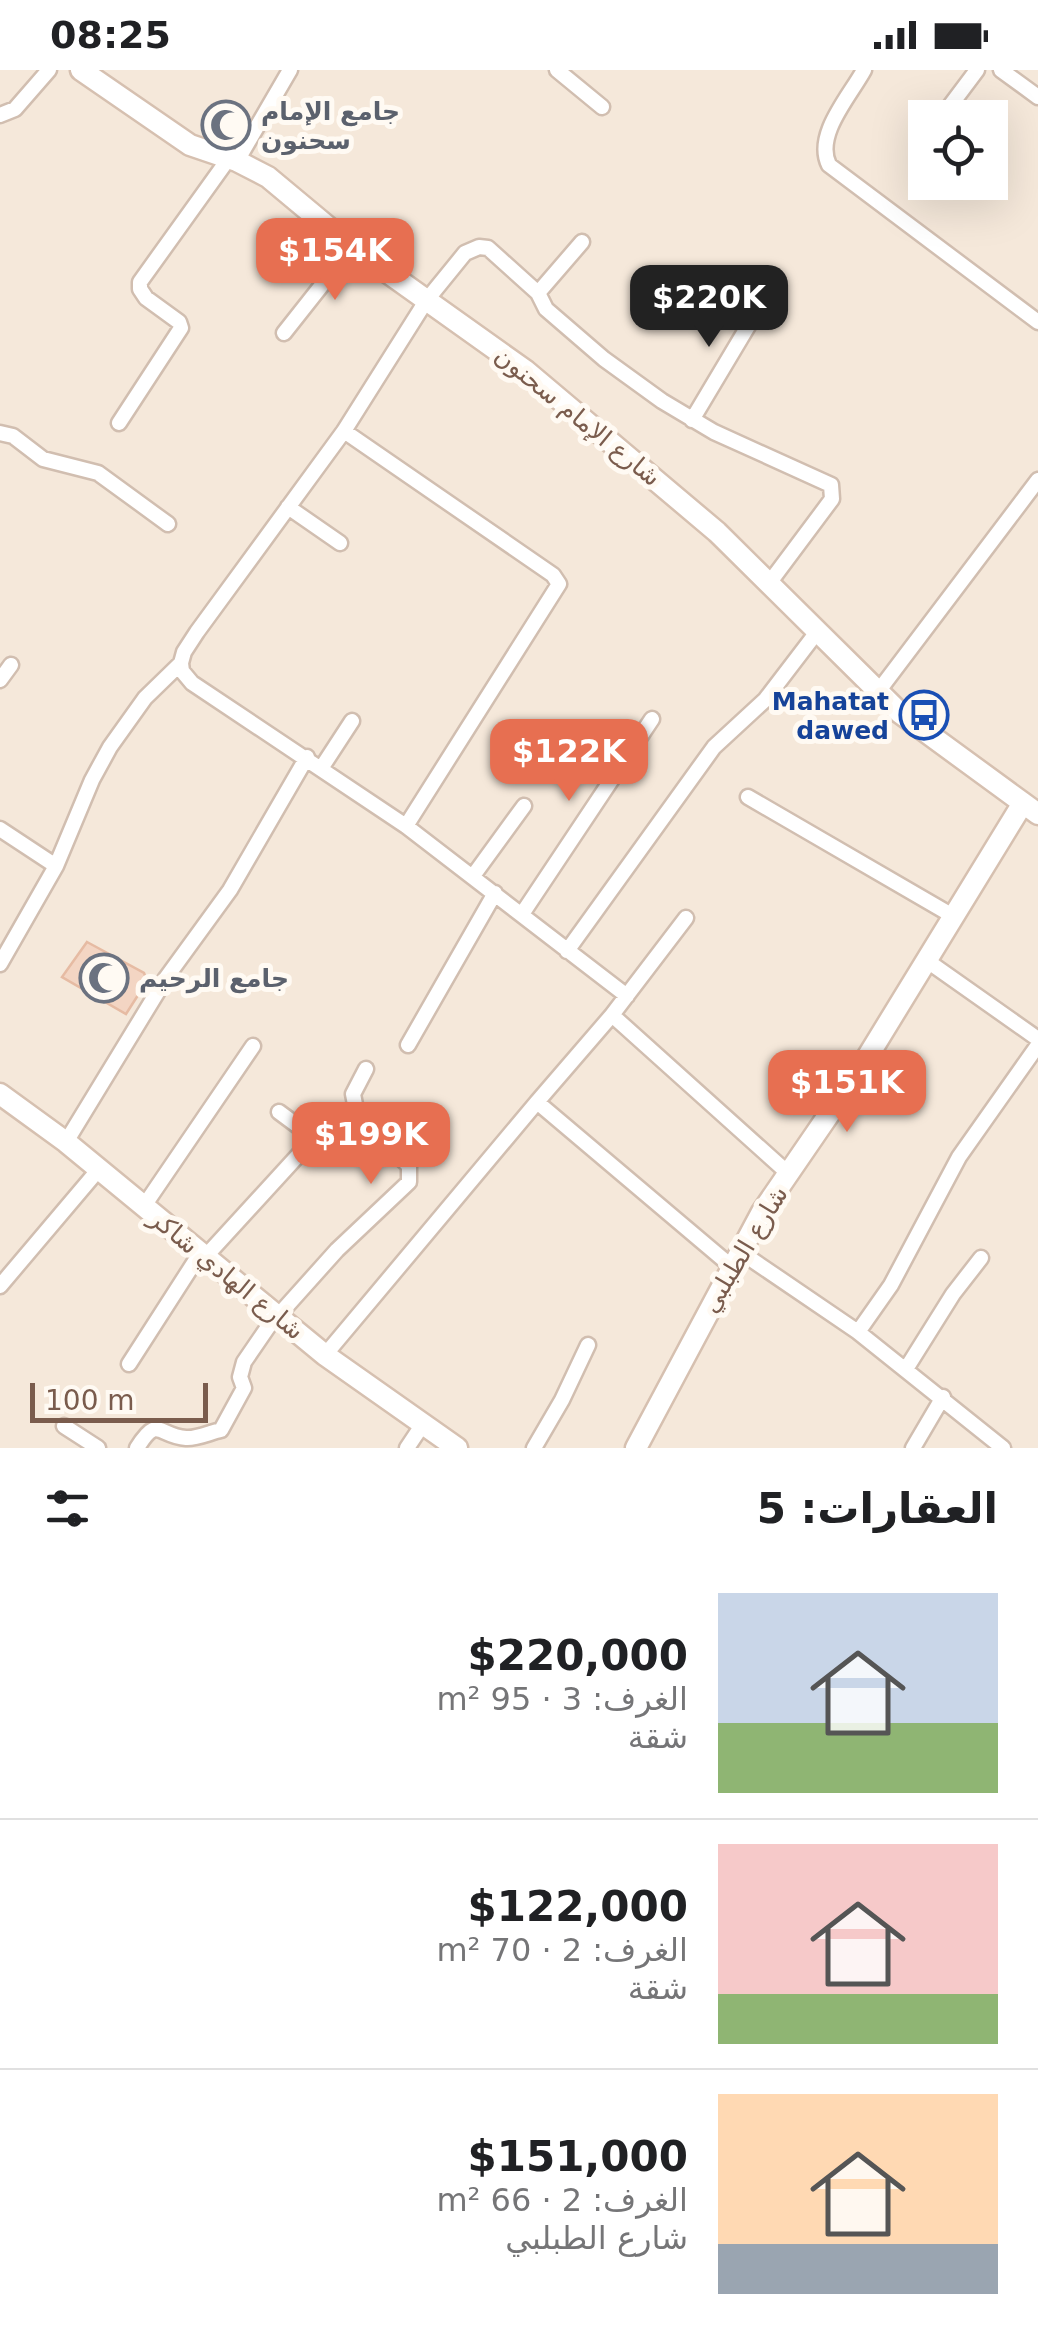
<!DOCTYPE html>
<html lang="ar">
<meta charset="utf-8">
<style>
body{margin:0;font-family:"DejaVu Sans",Vazirmatn,sans-serif;background:#f6f6f6;color:#202124;direction:rtl;height:100vh;display:flex;flex-direction:column;font-size:38px;white-space:nowrap}
*{box-sizing:border-box;margin:0}
p{font-size:32px;color:#757577}
.icon{flex:none;width:55px;height:55px;fill:none;stroke:currentColor;stroke-width:2;stroke-linecap:round;stroke-linejoin:round}
.map{position:relative;height:1378px;overflow:hidden;direction:ltr}
.sheet{display:flex;flex-direction:column;background:#fff;flex:1}
.sheet>*{flex:none}
.buttons{position:absolute;left:908px;top:30px;display:grid;gap:20px}
.buttons a{display:grid;place-items:center;width:100px;height:100px;border-radius:0px;background:#fff;box-shadow:0 10px 40px #0002;font-size:50px}
.scale{position:absolute;left:30px;bottom:25px;width:178px;box-sizing:border-box;padding-left:10px;border:5px solid #7a5c4d;border-top:0;font-size:28px;line-height:35px;white-space:nowrap;color:#7a5c4d;-webkit-text-stroke:8px #fffaf3;paint-order:stroke}
.price{position:absolute;translate:-50% -85px;padding:0 22px;border-radius:20px;background:#e76f51;color:#fff;font-size:32px;line-height:65px;filter:drop-shadow(0 2px 5px #0008)}
.price::after{content:'';position:absolute;left:50%;top:60px;width:30px;height:22px;margin-left:-15px;background:inherit;clip-path:polygon(0 0,100% 0,50% 100%)}
.price.selected{background:#222;color:#fff}
ul{padding:0;list-style:none}
li{display:flex;align-items:center;gap:30px;height:250px;padding:0 40px}
li+li{border-top:2px solid #e0e0e0}
li span{display:grid;place-items:center;flex:none;width:280px;height:200px;border-radius:0px;color:#555}
li>.icon{margin-inline-start:auto}
span .icon{width:120px;height:120px;fill:#fffc;stroke-width:1}
li b{font-size:42px}
h2{display:flex;justify-content:space-between;align-items:center;height:120px;padding:0 40px;font-size:42px}
.status{display:flex;justify-content:space-between;align-items:center;height:70px;padding:0 50px;background:#fff;direction:ltr}
.status svg{height:28px;fill:currentColor}
.map>svg:first-child{display:block}
.residential{fill:#f5e8da;fill-rule:evenodd}
.building{fill:#f3d5c3;stroke:#e6bba3;stroke-width:2.5}
.lines{fill:none;stroke-linecap:round;stroke-linejoin:round}
.street-casing{stroke:#d1beb0;stroke-width:19}
.secondary-casing{stroke:#d6c0b0;stroke-width:25}
.street{stroke:#fff;stroke-width:14}
.secondary{stroke:#fff;stroke-width:20}
.labels{text-anchor:middle;stroke-width:10;stroke-linejoin:round;paint-order:stroke}
.worship-label{font-size:25px;font-weight:bold;fill:#5b616d;stroke:#fffaf3;text-anchor:start}
.street-label{font-size:25px;fill:#7a5c4d;stroke:#fffaf3}
.transit-label{font-size:25px;font-weight:bold;fill:#164399;stroke:#fffaf3;text-anchor:end}
</style>
<div class="status"><b>08:25</b><svg viewBox="0 0 49 12"><path d="M0 12V9h3v3zM5 12V6h3v6zM10 12V3h3v9zM15 12V0h3v12zM26 1h20v11H26zM47 4h2v5h-2z"/></svg></div>
<div class="map">
<svg width="1038" height="1378" viewBox="0 0 1038 1378">
<rect width="100%" height="100%" fill="#fdf6ec"/>
<path class="residential" d="M0 0H1038V1378H0ZM925 48H990V112H925Z"/>
<path class="building" d="M214 34 249 47 235 73 207 66 204 62Z
M87 872 144 903 147 911 126 944 62 907Z"/>
<g class="lines">
<g class="street-casing">
<path id="street" d="M557 0 602 37
M864 0C850 26 814 65 829 95L1038 252
M1001 0 1038 27
M0 45 15 39 49 0
M941 48 977 0
M919 75 925 68
M237 91 290 0
M538 223 582 172
M284 263 352 177
M692 350 763 231
M119 353 181 258 179 252 146 228 140 219V212L229 88
M344 361 553 505 559 514 406 756
M0 363 13 366 43 389 98 403 168 454
M288 437 340 473
M181 593 182 601 192 613 406 756 627 926
M0 610 11 595
M877 623 1038 410
M322 697 352 651
M748 727 953 846
M0 759 56 796
M473 806 524 736
M522 844 652 649
M686 848 612 945 789 1104
M567 881 714 677 765 630 817 562
M926 890 1038 969
M0 894 56 796 92 710 110 677 145 628 181 593 184 582 197 562 344 361 426 231 465 183 479 177 488 178 538 223 546 239 604 289 662 331 714 362 831 415 832 429 770 512
M408 975 495 823
M537 1032 612 945
M66 1072 166 908 230 820 307 687
M144 1136 253 976
M739 1181 858 1262 1003 1378
M206 1186 314 1068 279 1042
M0 1216 99 1099
M858 1262 891 1215 959 1087 1038 975
M325 1285 537 1032 731 1196
M129 1294 201 1182
M906 1299 953 1224 981 1188
M64 1356 98 1378
M137 1378C158 1344 158 1366 186 1368 196 1369 211 1362 221 1360L244 1318 240 1307 244 1292 268 1257 337 1180 409 1112V1096L357 1045 353 1024 366 999
M407 1378 423 1354
M534 1378 562 1330 588 1275
M913 1378 943 1327"/>
</g>
<g class="secondary-casing">
<path id="secondary" d="M81 0 190 75 237 91 268 107 352 177 526 301 717 462 900 643 1038 744
M0 1024 66 1072 325 1285 457 1378
M636 1378 762 1142 860 999 1023 733"/>
</g>
<use href="#street" class="street"/>
<use href="#secondary" class="secondary"/>
</g>
<defs>
<g id="mosque-ring" transform="scale(2.5)"><circle r="9.5" fill="#fffaf3" stroke="#6b7280" stroke-width="1.5"/><path d="M3.5-4.9A6 6 0 1 0 3.5 4.9A5 5 0 1 1 3.5-4.9Z" fill="#6b7280"/></g>
<g id="bus-ring" transform="scale(2.5)"><circle r="9.5" fill="#fffaf3" stroke="#1a4fb4" stroke-width="1.5"/><path d="M-5-6H5V4H4V6H2V4H-2V6H-4V4H-5ZM-3.5-4V0h7V-4ZM-3.5 1.2v1.5H-2V1.2ZM2 1.2v1.5H3.5V1.2Z" fill="#1a4fb4"/></g>
</defs>
<g fill-rule="evenodd">
<use href="#mosque-ring" x="226" y="55"/>
<use href="#bus-ring" x="924" y="645"/>
<use href="#mosque-ring" x="104" y="908"/>
</g>
<g class="labels">
<g class="worship-label">
<text x="261" y="50">جامع الإمام<tspan x="261" dy="29">سحنون</tspan></text>
<text x="139" y="917">جامع الرحيم</text>
</g>
<g class="street-label">
<text transform="translate(578 346) rotate(39)" y="9">شارع الإمام سحنون</text>
<text transform="translate(744 1179) rotate(-59)" y="9">شارع الطبلبي</text>
<text transform="translate(227 1204) rotate(39)" y="9">شارع الهادي شاكر</text>
</g>
<g class="transit-label">
<text x="889" y="640">Mahatat<tspan x="889" dy="29">dawed</tspan></text>
</g>
</g>
</svg>
<div class="buttons">
<a><svg class="icon" aria-label="locate" viewBox="0 0 24 24"><circle cx="12" cy="12" r="6"/><path d="M12 2v4M12 18v4M2 12h4M18 12h4"/></svg></a>
</div>
<div class="scale">100 m</div>
<b class="price" style="left:335px;top:233px">$154K</b>
<b class="price selected" style="left:709px;top:280px">$220K</b>
<b class="price" style="left:569px;top:734px">$122K</b>
<b class="price" style="left:847px;top:1065px">$151K</b>
<b class="price" style="left:371px;top:1117px">$199K</b>
</div>
<section class="sheet">
<h2>العقارات: 5<svg class="icon" aria-label="filters" viewBox="0 0 24 24"><path d="M4 7h16M4 17h16"/><circle cx="9" cy="7" r="2"/><circle cx="15" cy="17" r="2"/></svg></h2>
<ul>
<li><span style="background:linear-gradient(#c9d6e8 65%,#8fb573 0)"><svg class="icon" aria-label="home" viewBox="0 0 24 24"><path d="M3 11l9-7 9 7M6 9v11h12V9"/></svg></span><div><b>$220,000</b><p>الغرف: 3 · 95 m²</p><p>شقة</p></div></li>
<li><span style="background:linear-gradient(#f6c9c9 75%,#8fb573 0)"><svg class="icon" aria-label="home" viewBox="0 0 24 24"><path d="M3 11l9-7 9 7M6 9v11h12V9"/></svg></span><div><b>$122,000</b><p>الغرف: 2 · 70 m²</p><p>شقة</p></div></li>
<li><span style="background:linear-gradient(#ffd9b3 75%,#9aa5b1 0)"><svg class="icon" aria-label="home" viewBox="0 0 24 24"><path d="M3 11l9-7 9 7M6 9v11h12V9"/></svg></span><div><b>$151,000</b><p>الغرف: 2 · 66 m²</p><p>شارع الطبلبي</p></div></li>
</ul>
</section>
